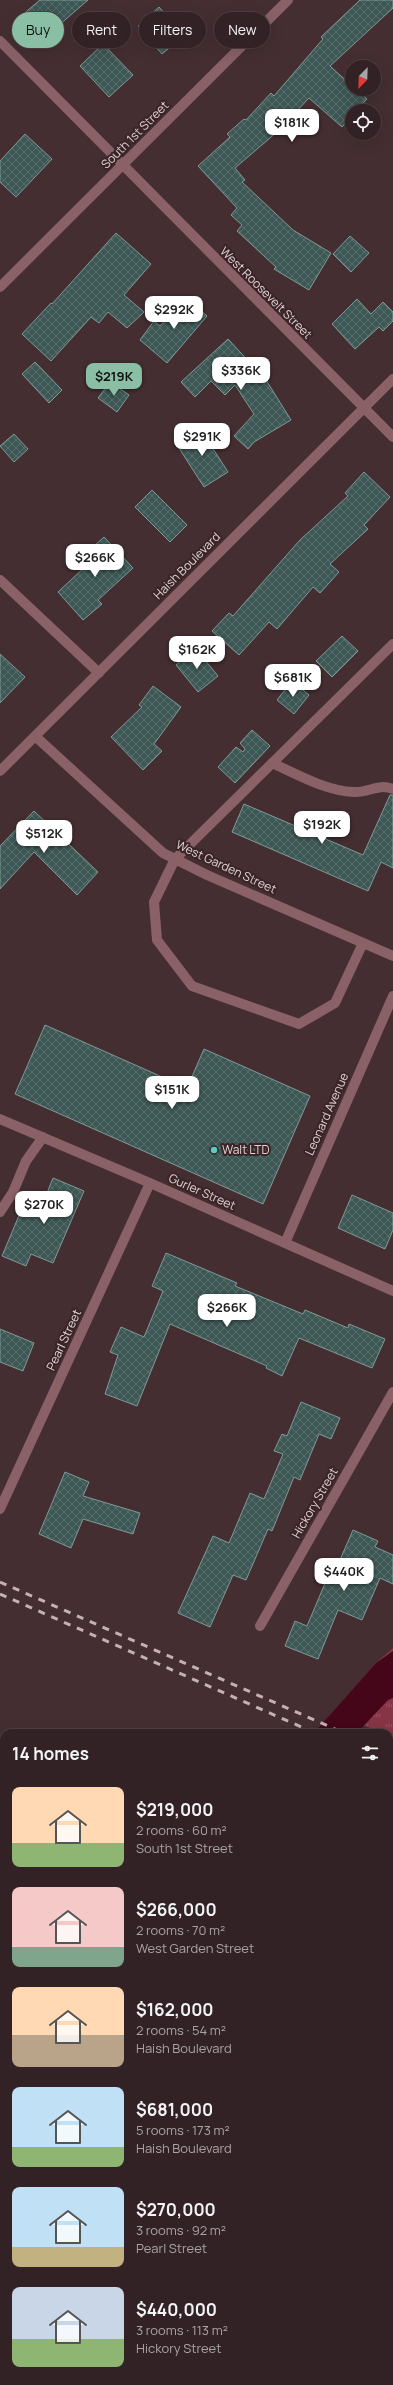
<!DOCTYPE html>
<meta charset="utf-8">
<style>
body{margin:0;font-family:Manrope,sans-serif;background:#3e2f32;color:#f1f3f6;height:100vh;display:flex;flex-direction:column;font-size:15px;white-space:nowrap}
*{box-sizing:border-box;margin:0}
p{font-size:13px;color:#a9a4a7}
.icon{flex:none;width:22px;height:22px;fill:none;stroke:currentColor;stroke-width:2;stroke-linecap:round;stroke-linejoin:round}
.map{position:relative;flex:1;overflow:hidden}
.details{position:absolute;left:0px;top:1729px;width:393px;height:656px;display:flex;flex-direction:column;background:#332225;border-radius:12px 12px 0 0;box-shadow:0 4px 16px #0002,0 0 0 1px #4e3f42}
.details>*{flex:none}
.guide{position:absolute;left:12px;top:12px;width:369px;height:36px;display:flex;gap:8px}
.needle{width:26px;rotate:203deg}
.tools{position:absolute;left:345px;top:60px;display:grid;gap:8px}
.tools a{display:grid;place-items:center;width:36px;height:36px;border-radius:50%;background:#332225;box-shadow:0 4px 16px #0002,0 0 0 1px #4e3f42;font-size:20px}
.price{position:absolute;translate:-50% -34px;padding:0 9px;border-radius:8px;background:#fff;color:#222;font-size:13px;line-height:26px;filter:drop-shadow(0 1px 2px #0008)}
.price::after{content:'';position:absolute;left:50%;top:24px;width:12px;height:9px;margin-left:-6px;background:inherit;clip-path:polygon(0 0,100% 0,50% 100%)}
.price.selected{background:#8abfa5;color:#111}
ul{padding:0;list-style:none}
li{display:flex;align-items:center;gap:12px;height:100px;padding:0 12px}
li span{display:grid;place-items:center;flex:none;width:112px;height:80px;border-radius:8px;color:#555}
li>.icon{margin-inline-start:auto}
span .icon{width:48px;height:48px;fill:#fffc;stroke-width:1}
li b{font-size:17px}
h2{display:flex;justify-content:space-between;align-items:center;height:48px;padding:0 12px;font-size:17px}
.pill{padding:0 14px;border-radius:18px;background:#332225;box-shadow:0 4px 16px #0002,0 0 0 1px #4e3f42;font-size:14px;line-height:36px}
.pill.selected{background:#8abfa5;color:#111}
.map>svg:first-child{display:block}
.park{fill:url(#park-tufts)}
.water{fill:#440618}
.building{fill:url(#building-cross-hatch);stroke:#7e9b98}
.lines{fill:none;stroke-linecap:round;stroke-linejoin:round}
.minor{stroke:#896167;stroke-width:10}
.major{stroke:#da8b97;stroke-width:10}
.rail{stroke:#c2b2b3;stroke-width:3;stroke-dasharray:7 7;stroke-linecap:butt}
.poi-dot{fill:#56cec3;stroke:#3a2427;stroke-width:1.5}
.labels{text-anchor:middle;stroke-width:4;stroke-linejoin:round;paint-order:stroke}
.street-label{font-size:12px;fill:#e2d3d4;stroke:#3a2427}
.poi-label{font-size:12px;fill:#e2d3d4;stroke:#3a2427;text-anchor:start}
</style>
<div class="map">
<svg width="393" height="2385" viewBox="0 0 393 2385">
<defs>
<pattern id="park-tufts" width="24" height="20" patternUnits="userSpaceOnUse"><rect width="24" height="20" fill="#863546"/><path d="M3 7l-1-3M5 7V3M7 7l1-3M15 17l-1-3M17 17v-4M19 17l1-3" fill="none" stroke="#975160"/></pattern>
<pattern id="building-cross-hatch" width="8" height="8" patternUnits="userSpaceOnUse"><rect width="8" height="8" fill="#3c5754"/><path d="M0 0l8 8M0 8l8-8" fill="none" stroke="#586e6c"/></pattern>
</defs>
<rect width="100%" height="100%" fill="#442e31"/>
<path class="park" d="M393 1648V1738L389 1736V1733H382L333 1712 376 1663Z
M389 2311 393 2313V2385H1L4 2368V2381H389Z"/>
<path class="water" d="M393 1651V1698L388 1700 357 1733H314L376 1663Z
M4 2215V2368L0 2385V2226Z
M163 2381H318L330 2385H161Z"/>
<path class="building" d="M40 0H88L43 39 22 15Z
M360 0H393V8L330 66 352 86V89H356L367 99 356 111H352V116L342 127 309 98 277 132 235 168 245 180 242 182 293 230 331 253 309 290 274 269 276 267 237 231 242 225 231 215 237 208 198 166 230 137 227 134 244 119 246 120 271 93 274 96 323 39 321 37Z
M159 7 184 36 162 54 138 26Z
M103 44 133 75 109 97 80 66Z
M25 134 52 159 16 197 0 182V161Z
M116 233 151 264 124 295 144 312 127 328 108 312 99 323 91 317 51 361 22 334 51 303 52 304Z
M350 236 369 253 351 272 333 254Z
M185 297 207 316 167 363 140 340 154 321 160 326Z
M357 299 371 314 383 302 393 312V321L383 331 379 327 355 349 332 324Z
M228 339 266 380 291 420 254 442 248 449 234 436 254 414 235 385 225 395 211 381 195 397 181 382Z
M35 362 62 390 49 403 22 374Z
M110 382 129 395 117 412 98 398Z
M199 427 228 472 204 487 175 442Z
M14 434 28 449 14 462 0 446Z
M364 472 390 497 364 525 368 529 330 564 339 572 320 593 313 587 277 629 269 622 239 655 212 631 229 613 233 616 300 540 348 496 345 493Z
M152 490 187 525 170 542 135 507Z
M104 537 133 568 98 600 102 604 83 620 58 592 87 565 81 558Z
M342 636 358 651 332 677 316 661Z
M196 649 218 676 198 692 176 665Z
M0 654 25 677 0 703Z
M292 681 309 695 294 714 277 700Z
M153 686 181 707 154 744 162 751 143 770 111 737 142 707 139 705Z
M252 730 270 746 235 783 218 767 236 747 243 752 245 749 240 743Z
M390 795H393V868L381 862 368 891 232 832 244 804 363 855Z
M34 811 98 872 77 895 34 852 0 889V846Z
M45 1025 187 1088 204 1049 310 1096 263 1204 15 1094Z
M53 1178 84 1191 53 1263 31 1254 26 1266 2 1256 23 1206 39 1213Z
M352 1195 393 1213V1230L385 1249 338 1228Z
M166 1253 237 1283 235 1286 303 1314 305 1310 348 1328 349 1324 385 1339 372 1368 299 1338 282 1376 266 1368 267 1366 170 1324 137 1406 105 1394 118 1355 110 1352 121 1327 144 1337 163 1291 152 1286Z
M0 1329 34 1343 23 1371 0 1362Z
M301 1402 340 1418 331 1439 319 1434 300 1480 294 1477 272 1531 268 1529 246 1580 233 1575 210 1627 178 1613 213 1536 229 1543 250 1493 264 1499 283 1454 274 1451 282 1434 287 1436Z
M65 1472 89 1482 83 1496 140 1513 133 1534 83 1519 71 1548 39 1534Z
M353 1530 378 1541 375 1547 393 1555V1584L380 1578 362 1620 338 1610 318 1659 285 1646 295 1621 307 1626 329 1574 333 1576Z"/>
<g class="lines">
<path class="minor" d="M0 41 393 437
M0 287 288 0
M0 580 99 673
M35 736 163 853 207 875 393 956
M272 763C296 774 326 791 354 792 368 793 379 783 393 789
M0 771 393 379
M363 943 335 1003 299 1024 192 986 157 940 154 902 175 859 393 644
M0 1119 150 1183 393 1291
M0 1212 13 1192 26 1161 43 1137
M285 1243 393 996
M0 1509 150 1183
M260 1626 393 1392
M0 1759 4 1761
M0 1922 4 1916
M0 2091 4 2084"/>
<path class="major" d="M0 2093 4 2095
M389 2278 393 2280"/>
<path class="rail" d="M0 1582 344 1733
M0 1594 315 1733
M389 1753 393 1754
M389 1766 393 1768"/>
</g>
<circle class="poi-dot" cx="214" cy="1150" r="4"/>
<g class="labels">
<g class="street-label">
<text transform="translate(135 135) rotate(-45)" y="4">South 1st Street</text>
<text transform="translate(266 293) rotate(45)" y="4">West Roosevelt Street</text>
<text transform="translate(187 566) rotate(-45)" y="4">Haish Boulevard</text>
<text transform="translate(226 867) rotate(25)" y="4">West Garden Street</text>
<text transform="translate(327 1114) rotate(-66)" y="4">Leonard Avenue</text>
<text transform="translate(202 1192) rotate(24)" y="4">Gurler Street</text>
<text transform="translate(64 1340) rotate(-65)" y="4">Pearl Street</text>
<text transform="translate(315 1503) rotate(-60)" y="4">Hickory Street</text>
</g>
<g class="poi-label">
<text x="222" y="1154">Walt LTD</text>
</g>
</g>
</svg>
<div class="tools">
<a><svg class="needle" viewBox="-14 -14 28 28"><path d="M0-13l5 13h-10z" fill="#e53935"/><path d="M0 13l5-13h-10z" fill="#a9a4a7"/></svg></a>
<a><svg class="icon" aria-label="locate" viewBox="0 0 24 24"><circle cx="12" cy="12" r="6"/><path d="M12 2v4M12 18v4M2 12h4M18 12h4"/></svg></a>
</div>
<b class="price" style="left:292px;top:143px">$181K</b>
<b class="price" style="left:174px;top:330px">$292K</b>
<b class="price" style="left:241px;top:391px">$336K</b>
<b class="price selected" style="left:114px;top:397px">$219K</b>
<b class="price" style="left:202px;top:457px">$291K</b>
<b class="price" style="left:95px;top:578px">$266K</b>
<b class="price" style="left:197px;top:670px">$162K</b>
<b class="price" style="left:293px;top:698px">$681K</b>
<b class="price" style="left:322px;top:845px">$192K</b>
<b class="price" style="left:44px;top:854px">$512K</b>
<b class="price" style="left:172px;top:1110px">$151K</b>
<b class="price" style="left:44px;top:1225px">$270K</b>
<b class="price" style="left:227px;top:1328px">$266K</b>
<b class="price" style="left:344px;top:1592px">$440K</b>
<div class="guide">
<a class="pill selected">Buy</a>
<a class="pill">Rent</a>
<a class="pill">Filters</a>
<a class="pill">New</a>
</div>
<section class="details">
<h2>14 homes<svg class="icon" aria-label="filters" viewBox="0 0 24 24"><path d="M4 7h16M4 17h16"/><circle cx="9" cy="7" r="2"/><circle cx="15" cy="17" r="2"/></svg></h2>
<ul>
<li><span style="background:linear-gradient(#ffd9b3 70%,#8fb573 0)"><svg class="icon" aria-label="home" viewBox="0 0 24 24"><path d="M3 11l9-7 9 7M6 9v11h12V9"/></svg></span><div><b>$219,000</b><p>2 rooms · 60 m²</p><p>South 1st Street</p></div></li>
<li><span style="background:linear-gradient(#f6c9c9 75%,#7fa58c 0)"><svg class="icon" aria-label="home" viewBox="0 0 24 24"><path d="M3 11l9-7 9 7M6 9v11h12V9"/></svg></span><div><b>$266,000</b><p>2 rooms · 70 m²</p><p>West Garden Street</p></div></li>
<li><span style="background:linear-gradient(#ffd9b3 60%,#b9a48a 0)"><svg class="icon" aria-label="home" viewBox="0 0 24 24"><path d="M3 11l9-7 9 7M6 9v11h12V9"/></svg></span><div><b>$162,000</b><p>2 rooms · 54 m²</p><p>Haish Boulevard</p></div></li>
<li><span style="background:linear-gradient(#bfe0f5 75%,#8fb573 0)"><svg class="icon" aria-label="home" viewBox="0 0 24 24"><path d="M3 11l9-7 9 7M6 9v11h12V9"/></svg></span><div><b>$681,000</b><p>5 rooms · 173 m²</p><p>Haish Boulevard</p></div></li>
<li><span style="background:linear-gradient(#bfe0f5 75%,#c2b280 0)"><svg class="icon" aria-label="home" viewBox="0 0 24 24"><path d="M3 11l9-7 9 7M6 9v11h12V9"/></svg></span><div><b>$270,000</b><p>3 rooms · 92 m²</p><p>Pearl Street</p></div></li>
<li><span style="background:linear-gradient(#c9d6e8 65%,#8fb573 0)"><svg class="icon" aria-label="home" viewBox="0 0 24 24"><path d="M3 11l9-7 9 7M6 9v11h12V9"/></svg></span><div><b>$440,000</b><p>3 rooms · 113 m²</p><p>Hickory Street</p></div></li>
</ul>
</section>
</div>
